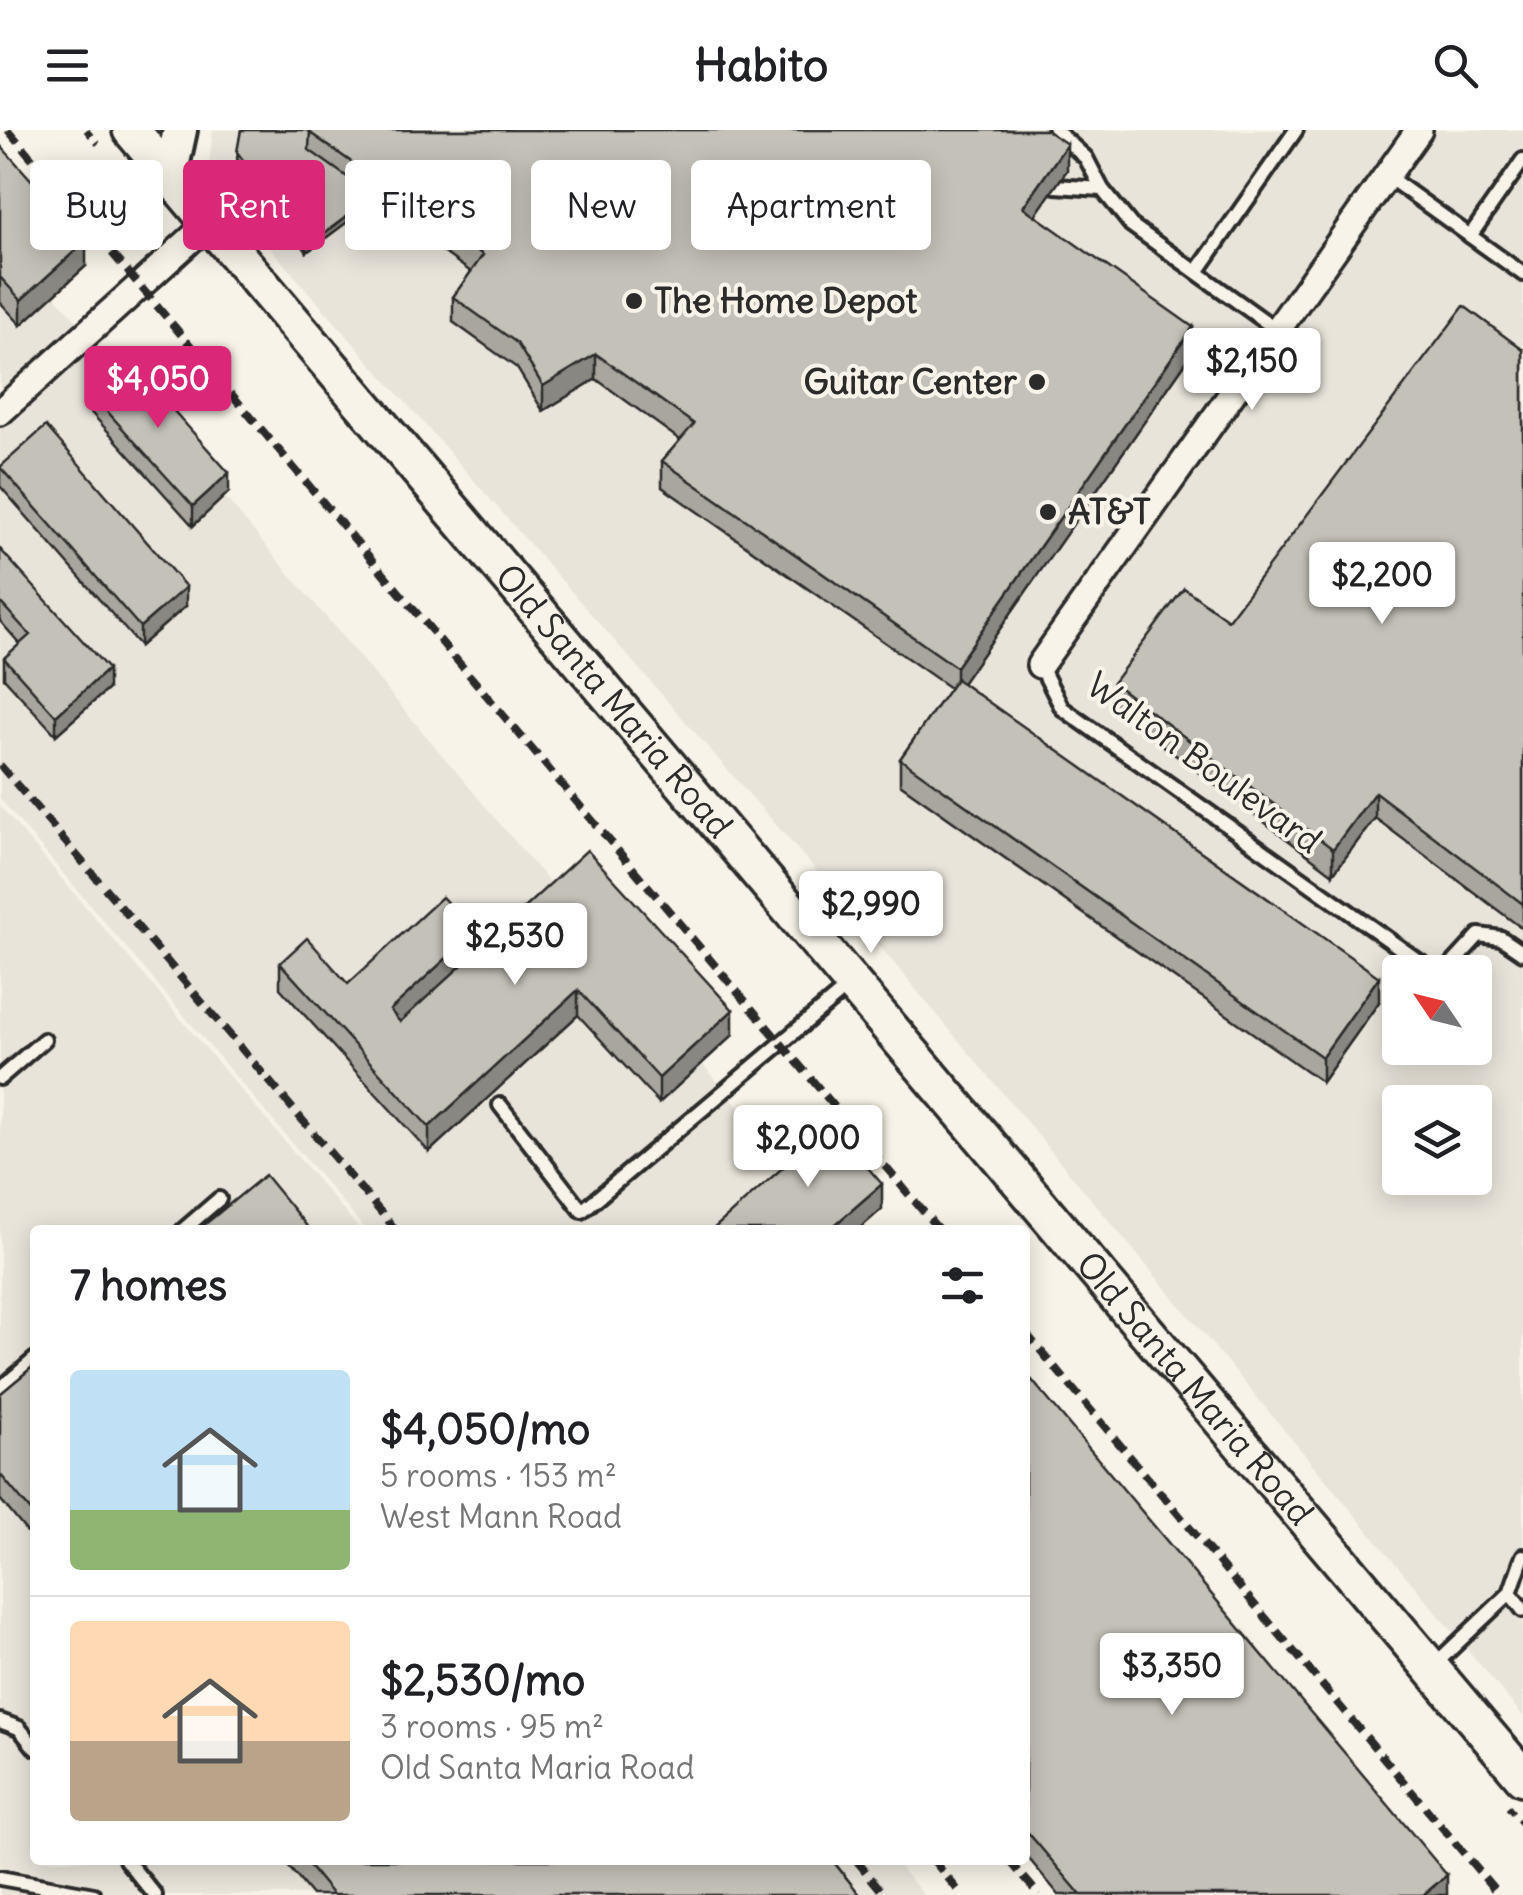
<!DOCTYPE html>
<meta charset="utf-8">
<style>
body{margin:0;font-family:Delius,sans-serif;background:#f6f6f6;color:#202124;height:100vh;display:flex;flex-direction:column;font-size:38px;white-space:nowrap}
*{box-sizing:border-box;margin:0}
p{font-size:32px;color:#757577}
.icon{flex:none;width:55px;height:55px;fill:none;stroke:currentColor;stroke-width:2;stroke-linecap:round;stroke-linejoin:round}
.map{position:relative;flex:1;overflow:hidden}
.sheet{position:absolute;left:30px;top:1095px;width:1000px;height:640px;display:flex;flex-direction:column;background:#fff;border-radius:10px;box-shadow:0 5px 25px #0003}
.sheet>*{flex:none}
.top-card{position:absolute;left:30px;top:30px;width:1000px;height:90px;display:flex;gap:20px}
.needle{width:65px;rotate:305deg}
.tools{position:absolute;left:1382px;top:825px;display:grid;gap:20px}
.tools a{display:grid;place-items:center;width:110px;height:110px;border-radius:10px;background:#fff;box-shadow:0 5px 25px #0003;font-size:50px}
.price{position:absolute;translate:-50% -85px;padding:0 22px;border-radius:10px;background:#fff;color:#222;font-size:32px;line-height:65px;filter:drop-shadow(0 2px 5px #0008)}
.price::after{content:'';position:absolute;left:50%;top:60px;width:30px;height:22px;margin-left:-15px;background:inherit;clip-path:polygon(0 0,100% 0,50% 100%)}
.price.selected{background:#db2777;color:#fff}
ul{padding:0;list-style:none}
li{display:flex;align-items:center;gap:30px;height:250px;padding:0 40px}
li+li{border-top:2px solid #e0e0e0}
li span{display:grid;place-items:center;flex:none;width:280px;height:200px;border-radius:10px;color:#555}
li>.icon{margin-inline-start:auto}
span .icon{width:120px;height:120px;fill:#fffc;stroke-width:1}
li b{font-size:42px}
h2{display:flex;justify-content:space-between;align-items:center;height:120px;padding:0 40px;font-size:42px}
.pill{padding:0 35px;border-radius:10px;background:#fff;box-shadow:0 5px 25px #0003;font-size:35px;line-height:90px}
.pill.selected{background:#db2777;color:#fff}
header{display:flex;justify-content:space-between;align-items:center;height:130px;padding:0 40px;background:#fff;font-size:45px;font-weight:700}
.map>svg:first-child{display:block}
.built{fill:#e8e4da;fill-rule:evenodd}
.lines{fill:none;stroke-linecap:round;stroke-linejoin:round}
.service-casing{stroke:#2b2b2b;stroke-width:20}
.minor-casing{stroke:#2b2b2b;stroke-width:32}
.tertiary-casing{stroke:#2b2b2b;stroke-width:40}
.secondary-casing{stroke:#2b2b2b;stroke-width:42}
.path{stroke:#2b2b2b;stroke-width:6;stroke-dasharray:8 8;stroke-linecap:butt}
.service{stroke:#f7f3e8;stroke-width:12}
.minor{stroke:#f7f3e8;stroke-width:25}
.tertiary{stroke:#f7f3e8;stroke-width:32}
.secondary{stroke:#f7f3e8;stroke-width:35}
.rail{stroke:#2b2b2b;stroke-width:8;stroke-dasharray:15 8;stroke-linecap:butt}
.wall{fill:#a9a69f;stroke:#2b2b2b;stroke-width:2.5}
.shaded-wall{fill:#898782;stroke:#2b2b2b;stroke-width:2.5}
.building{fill:#c4c1b9;stroke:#2b2b2b;stroke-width:2.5}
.poi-dot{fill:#2b2b2b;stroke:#f7f3e8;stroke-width:4}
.labels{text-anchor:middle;stroke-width:8;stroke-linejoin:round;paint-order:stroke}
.poi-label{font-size:35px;font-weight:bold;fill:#2b2b2b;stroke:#f7f3e8;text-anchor:start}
.street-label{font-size:35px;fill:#2b2b2b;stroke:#f7f3e8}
</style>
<header><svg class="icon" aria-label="menu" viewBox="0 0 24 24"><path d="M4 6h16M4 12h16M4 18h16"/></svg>Habito<svg class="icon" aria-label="search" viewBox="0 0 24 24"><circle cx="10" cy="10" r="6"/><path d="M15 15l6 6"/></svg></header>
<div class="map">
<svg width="1523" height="1765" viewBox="0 0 1523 1765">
<rect width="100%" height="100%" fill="#f7f3e8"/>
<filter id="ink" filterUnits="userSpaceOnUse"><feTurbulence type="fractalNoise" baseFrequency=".01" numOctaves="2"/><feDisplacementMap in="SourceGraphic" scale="20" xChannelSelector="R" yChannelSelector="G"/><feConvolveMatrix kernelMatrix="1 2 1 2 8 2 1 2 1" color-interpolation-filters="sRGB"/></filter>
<g filter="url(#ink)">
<path class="built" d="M213 0H1523V1586L827 753 220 61 209 34ZM1400 842H1475V918H1400ZM1400 972H1475V1048H1400Z
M0 100 842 1100H366L0 669Z
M0 676 360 1100H35V1730H894L924 1765H0Z"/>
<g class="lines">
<g class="service-casing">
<path id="service" d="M1055 0 1086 28 1102 59 1131 95 1277 200
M1387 46 1523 144
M1055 56 1102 59
M1470 106 1523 30
M1197 142 1296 0
M1040 535 1062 578 1434 842
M1445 842 1479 805 1501 808 1523 823
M0 948 44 910
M500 975 582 1081 850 855
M183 1100 219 1069
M0 1259 35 1229
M1510 1463 1523 1480
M1432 1537 1510 1463 1523 1426
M0 1591 19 1598 35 1618
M126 1730 155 1765
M0 1748 94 1765"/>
</g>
<g class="minor-casing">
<path id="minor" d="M0 282 209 93
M1040 535 1419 0"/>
</g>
<g class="tertiary-casing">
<path id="tertiary" d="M170 46 180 0"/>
</g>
<g class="secondary-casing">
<g id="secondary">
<path id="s1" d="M131 0 1523 1647"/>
</g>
</g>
<path class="path" d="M86 0 98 14
M1508 1677 1523 1695"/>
<use href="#service" class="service"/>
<use href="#minor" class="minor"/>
<use href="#tertiary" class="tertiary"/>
<use href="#secondary" class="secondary"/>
<path class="rail" d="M8 0 939 1100
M0 635 396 1100
M1025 1202 1499 1765
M856 1730 885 1765
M933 1730 962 1765
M1009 1730 1039 1765"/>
</g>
<path class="wall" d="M241 0H1046L1067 40 1034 86 1193 222 962 553 1379 872 1322 952 900 654V629L950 558 662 357V331L680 310 596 249 543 281 517 238 453 192V167L471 142 373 72 307 122 237 29Z
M0 15 86 136 21 195 0 172Z
M1523 220V799L1375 688 1333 744 1113 578V553L1228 490Z
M87 259 229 362 193 396 87 278Z
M0 336 186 476 140 516 0 356Z
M0 419 108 559 56 605 4 548V528L20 514 0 491Z
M475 824 733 905 659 973 578 885 429 1022 280 858V833L348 854Z
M35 1235V1412L0 1369V1264Z
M1025 1242 1447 1765H1059L1025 1724Z
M283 1730H832L860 1765H312Z"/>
<path class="shaded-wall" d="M1067 14V40L1023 103V77Z
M374 66V72L307 122V116Z
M86 111V136L21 195V170Z
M1193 197V222L956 562V537Z
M596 224V249L543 281V256Z
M229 343V362L193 396V376Z
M186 457V476L140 516V497Z
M108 539V559L56 605V586Z
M1375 662V688L1333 744V719Z
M475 802V828L390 906V880Z
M1379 847V872L1322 952V927Z
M578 860V885L429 1022V997Z
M733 880V905L659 973V948Z
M882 1054V1079L858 1100H829Z
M1447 1745V1765H1423Z"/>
<path class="building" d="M241 0H310L309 20 374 66 307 116 237 22Z
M310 0H1046L1067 14 1023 77 1193 197 956 537 662 331 694 294 596 224 543 256 517 213 453 167 483 125 309 2Z
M0 15 86 111 21 170 0 147Z
M1464 176 1523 220V774L1375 662 1333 719 1113 553 1184 458 1228 490Z
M125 226 229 343 193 376 87 259Z
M46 296 186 457 140 497 0 337Z
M0 419 108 539 56 586 4 528 30 505 0 472Z
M956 549 1379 847 1322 927 900 629Z
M587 720 733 880 659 948 578 860 429 997 280 833 307 808 348 854 442 767 475 802 390 880 400 892Z
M831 995 882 1054 829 1100H712Z
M265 1045 310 1100H198Z
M35 1235V1386L0 1344V1264Z
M1025 1242 1447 1745 1423 1765H1081L1025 1699Z
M304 1730H832L860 1765H333Z"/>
</g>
<g class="poi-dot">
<circle cx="634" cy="171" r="10"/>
<circle cx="1037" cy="252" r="10"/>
<circle cx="1048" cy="382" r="10"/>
</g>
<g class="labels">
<g class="poi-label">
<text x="654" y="183">The Home Depot</text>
<text x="1017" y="264" text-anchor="end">Guitar Center</text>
<text x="1068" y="394">AT&amp;T</text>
</g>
<g class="street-label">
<text dy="12" stroke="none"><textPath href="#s1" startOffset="748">Old Santa Maria Road</textPath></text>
<text transform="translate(1204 633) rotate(36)" y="12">Walton Boulevard</text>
<text dy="12" stroke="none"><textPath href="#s1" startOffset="1648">Old Santa Maria Road</textPath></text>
</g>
</g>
</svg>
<div class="tools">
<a><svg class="needle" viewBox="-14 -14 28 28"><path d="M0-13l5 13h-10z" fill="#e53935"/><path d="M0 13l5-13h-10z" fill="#757577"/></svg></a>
<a><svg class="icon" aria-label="layers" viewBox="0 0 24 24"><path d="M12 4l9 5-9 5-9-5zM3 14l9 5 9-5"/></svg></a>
</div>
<b class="price" style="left:1252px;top:283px">$2,150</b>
<b class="price selected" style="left:158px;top:301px">$4,050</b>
<b class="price" style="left:1382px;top:497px">$2,200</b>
<b class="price" style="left:871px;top:826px">$2,990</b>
<b class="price" style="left:515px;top:858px">$2,530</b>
<b class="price" style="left:808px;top:1060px">$2,000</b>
<b class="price" style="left:1172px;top:1588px">$3,350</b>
<div class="top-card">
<a class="pill">Buy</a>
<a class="pill selected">Rent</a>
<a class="pill">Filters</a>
<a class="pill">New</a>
<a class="pill">Apartment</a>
</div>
<section class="sheet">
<h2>7 homes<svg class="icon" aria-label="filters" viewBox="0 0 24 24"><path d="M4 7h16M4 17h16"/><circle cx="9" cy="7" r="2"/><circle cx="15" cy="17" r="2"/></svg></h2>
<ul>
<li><span style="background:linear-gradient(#bfe0f5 70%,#8fb573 0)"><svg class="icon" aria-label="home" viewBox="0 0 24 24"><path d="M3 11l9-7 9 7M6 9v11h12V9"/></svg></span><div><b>$4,050/mo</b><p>5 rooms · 153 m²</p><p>West Mann Road</p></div></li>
<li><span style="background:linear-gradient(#ffd9b3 60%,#b9a48a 0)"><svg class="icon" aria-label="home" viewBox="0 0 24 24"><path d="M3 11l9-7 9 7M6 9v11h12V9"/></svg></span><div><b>$2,530/mo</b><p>3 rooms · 95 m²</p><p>Old Santa Maria Road</p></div></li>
</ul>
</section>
</div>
